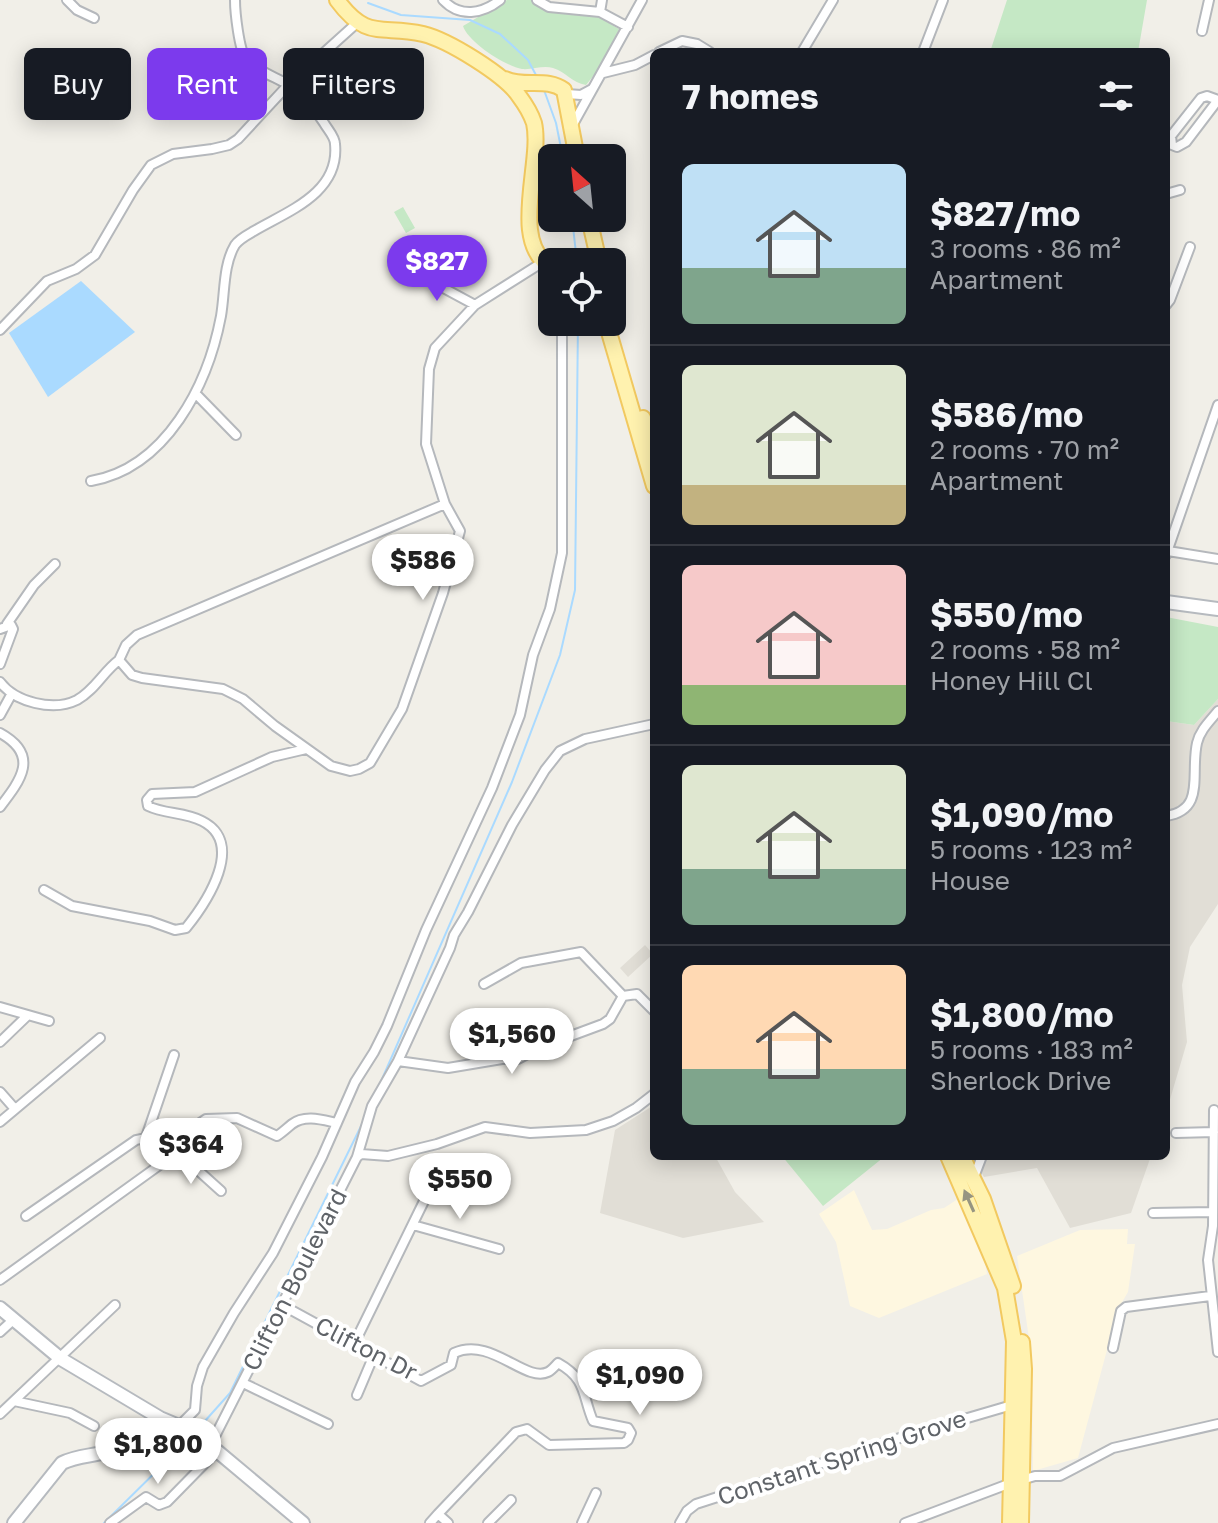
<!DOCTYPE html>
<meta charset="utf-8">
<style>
body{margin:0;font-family:"Golos Text",sans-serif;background:#20242c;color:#f1f3f6;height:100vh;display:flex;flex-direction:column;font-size:30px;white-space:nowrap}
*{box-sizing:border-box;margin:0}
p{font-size:26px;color:#9ea1a6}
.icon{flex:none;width:44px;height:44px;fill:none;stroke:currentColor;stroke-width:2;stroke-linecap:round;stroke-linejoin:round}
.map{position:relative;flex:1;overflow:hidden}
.side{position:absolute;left:650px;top:48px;width:520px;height:1112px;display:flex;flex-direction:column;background:#171b24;border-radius:12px;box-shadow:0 4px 20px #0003}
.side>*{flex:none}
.top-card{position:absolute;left:24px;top:48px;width:506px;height:72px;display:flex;gap:16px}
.needle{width:52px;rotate:333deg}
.buttons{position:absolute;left:538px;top:144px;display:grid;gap:16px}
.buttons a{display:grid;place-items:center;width:88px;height:88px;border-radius:12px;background:#171b24;box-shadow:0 4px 20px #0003;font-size:40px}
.price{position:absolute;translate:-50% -68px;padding:0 18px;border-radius:28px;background:#fff;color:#222;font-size:26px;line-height:52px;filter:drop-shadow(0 2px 4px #0008)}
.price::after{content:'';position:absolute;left:50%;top:48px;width:24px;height:18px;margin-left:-12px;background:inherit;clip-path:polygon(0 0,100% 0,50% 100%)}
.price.current{background:#7c3aed;color:#fff}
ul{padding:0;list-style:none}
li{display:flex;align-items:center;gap:24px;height:200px;padding:0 32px}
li+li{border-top:2px solid #363941}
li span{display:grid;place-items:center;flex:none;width:224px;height:160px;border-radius:12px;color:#555}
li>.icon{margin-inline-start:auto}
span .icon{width:96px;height:96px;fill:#fffc;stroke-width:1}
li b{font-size:34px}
h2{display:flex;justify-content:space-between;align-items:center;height:96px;padding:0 32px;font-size:34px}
.pill{padding:0 28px;border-radius:12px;background:#171b24;box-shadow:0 4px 20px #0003;font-size:28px;line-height:72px}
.pill.current{background:#7c3aed;color:#fff}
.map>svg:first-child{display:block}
.commercial{fill:#fef7e0}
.education{fill:#e1ded6}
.green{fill:#c5e8c5}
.water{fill:#aadaff}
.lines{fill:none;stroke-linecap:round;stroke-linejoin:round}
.stream{stroke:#aadaff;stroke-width:2}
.street-casing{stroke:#b5b8bc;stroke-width:12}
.secondary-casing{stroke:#b6babf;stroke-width:16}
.primary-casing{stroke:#f2c960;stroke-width:18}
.street{stroke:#fff;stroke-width:8}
.secondary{stroke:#fff;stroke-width:12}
.primary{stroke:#fff2af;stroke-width:14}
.oneway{fill:#979581}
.labels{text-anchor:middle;stroke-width:8;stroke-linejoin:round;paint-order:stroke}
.street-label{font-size:24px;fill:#5f6368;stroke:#fff}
</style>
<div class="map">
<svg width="1218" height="1523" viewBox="0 0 1218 1523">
<rect width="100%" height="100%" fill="#f1efe8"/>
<path class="commercial" d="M854 1190 872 1230 887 1229 931 1210 944 1208 967 1193 973 1199 987 1274 879 1318 850 1306 836 1242 819 1214Z
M1128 1229 1127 1244H1135L1128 1292 1118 1309 1078 1458 1033 1471 1032 1359 1017 1256 1080 1230Z"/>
<path class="education" d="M1218 699V904L1190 947 1182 985 1187 1042 1166 1113V721L1194 725Z
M645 945 653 954 628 977 620 968Z
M654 1105V1156H715L735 1192 764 1222 683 1238 600 1213 615 1130Z
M972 1156H1151L1131 1213 1070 1228 1037 1168 984 1177Z"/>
<path class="green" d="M507 0H538L548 12 597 16 619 29 602 65 586 85C572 83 566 72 553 68 543 65 532 70 522 69 505 66 468 42 463 26Z
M1007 0H1147L1138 52H990Z
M403 207 415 228 406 233 394 212Z
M1166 617 1218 627V699L1194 725 1166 721Z
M782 1156H884V1157L823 1206Z"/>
<path class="water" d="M81 281 135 332 48 397 9 333Z"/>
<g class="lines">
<path class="stream" d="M368 3 401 15 470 20 500 34 528 60 537 77
M544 90 556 123 563 158
M572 218 577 262
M379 1086 512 782 560 655 575 590 578 322
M196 1431 230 1393 365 1118
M104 1523 189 1439"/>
<g class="street-casing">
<path id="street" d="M67 0 77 10 94 18
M443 0C460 18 482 14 500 0
M537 0 549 7 600 12 628 27
M600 12 602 0
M1202 31 1209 0
M659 52 682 41 697 44 710 52
M802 52 833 0
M923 52 943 0
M603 73 635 65 654 55
M567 94 581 95 592 89
M1207 96 1218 100 1186 142 1177 147 1172 145 1171 136 1201 98Z
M572 126 642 0
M1166 194 1180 190
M417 277 425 278 475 305
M1166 305 1170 300 1190 247
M0 330 47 281 76 269 95 255 133 190 151 165 173 154 212 149 229 145 238 139 288 85 358 22
M196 394 236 435
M91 481C166 468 208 385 221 316 225 293 223 265 235 245 239 239 247 235 254 231 288 211 340 193 335 144 335 137 328 130 324 123 314 107 303 94 287 84 273 76 257 71 246 59 239 50 235 12 235 0
M1168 551 1218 559
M1166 555 1218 405
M7 624 34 585 55 564
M0 629 11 625 13 629 0 664
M119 660 132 675 142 678 223 689 243 699 275 726 331 766 350 771 359 769 370 763 402 709 443 593 460 531 445 504 426 444 429 369 435 348 475 305 543 262
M119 660 126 645 137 635 445 504
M0 682C15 702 53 712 77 700 95 690 103 672 119 660
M0 715 11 695
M0 733C40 755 21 780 0 807
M1166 816C1206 810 1190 774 1197 743 1200 730 1210 721 1218 711
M44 890 72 906 150 921 175 930 186 928C207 902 246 843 202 821 185 812 164 814 148 806L147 800 152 794 195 792 272 757 306 749
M484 984 521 963 581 952 623 996 637 994 654 1011
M0 1007 49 1021
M0 1042 27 1016
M398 1061 448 1068 502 1059H518L541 1047 603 1024 610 1019 623 996
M0 1092 15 1109
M1214 1110 1213 1226 1208 1260 1218 1352
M0 1122 100 1038
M1176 1133 1214 1132
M146 1137 174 1055
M174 1153 180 1154 221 1191
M357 1157 361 1154 388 1156 437 1144 485 1127 530 1133 586 1130 613 1121 636 1108 654 1094
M974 1177 982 1156
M1153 1213 1213 1212
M26 1216 136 1140C150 1136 166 1138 173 1153
M413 1225 499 1249
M0 1280 161 1164 177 1150 193 1128 206 1119 237 1118 277 1136C283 1132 287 1128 292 1124 305 1114 323 1120 337 1123
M282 1305 421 1381 451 1365 454 1353C491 1336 525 1383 548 1372 552 1370 555 1366 558 1363 587 1379 582 1395 593 1421L628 1428 631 1433 628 1440 624 1443 549 1445 527 1429 516 1432 438 1514
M0 1332 12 1321
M354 1344 426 1197
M1113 1348 1121 1311 1126 1307 1210 1296
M243 1383 328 1424
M357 1395 374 1355
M14 1401 70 1413 94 1426
M0 1414 115 1305
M179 1426 195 1410 197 1386 203 1367 234 1313 273 1253 322 1157 355 1082 374 1052 387 1026 426 930 492 788 520 715 533 655 550 609 562 553V322
M210 1446 357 1157 372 1106 398 1061 450 948 454 935 468 912 512 825 545 770 560 751 585 739 654 724
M110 1523 146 1497 159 1505 167 1502 217 1451
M430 1523 438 1514 448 1523
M488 1523 511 1500
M582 1523 596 1493
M680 1523 687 1511 696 1504 906 1436 1012 1405
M905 1523 1011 1483 1035 1476H1060L1113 1448 1218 1424"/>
</g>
<g class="secondary-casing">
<path id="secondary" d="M1166 602 1218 609
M0 1308 61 1359 160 1418 179 1426 217 1451 303 1523
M14 1523 62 1463C76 1456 91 1456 106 1452 128 1445 143 1433 160 1418"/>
</g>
<g class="primary-casing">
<path id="primary" d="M337 0C368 42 382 24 423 34 448 40 505 75 519 96 525 104 531 114 534 123 543 162 508 243 552 268
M505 79C525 88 547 77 564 90L577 158
M589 218 599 262
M606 322 654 486
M643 418 654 452
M948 1156 1005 1288 1014 1341 1010 1523
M962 1156 983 1199 1013 1286
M1021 1523 1024 1369 1022 1342"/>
</g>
<use href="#street" class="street"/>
<use href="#secondary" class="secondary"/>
<use href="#primary" class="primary"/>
</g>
<defs><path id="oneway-solid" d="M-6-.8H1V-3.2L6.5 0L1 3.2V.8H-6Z" transform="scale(2)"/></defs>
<use class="oneway" href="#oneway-solid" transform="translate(969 1201) rotate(-114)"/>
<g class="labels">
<g class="street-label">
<text transform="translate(295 1280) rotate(-63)" y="8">Clifton Boulevard</text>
<text transform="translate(366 1349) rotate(27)" y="8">Clifton Dr</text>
<text transform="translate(842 1458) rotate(-18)" y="8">Constant Spring Grove</text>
</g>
</g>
</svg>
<div class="buttons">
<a><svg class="needle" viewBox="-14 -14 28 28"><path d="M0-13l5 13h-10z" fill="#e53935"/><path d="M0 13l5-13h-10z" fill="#9ea1a6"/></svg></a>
<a><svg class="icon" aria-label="locate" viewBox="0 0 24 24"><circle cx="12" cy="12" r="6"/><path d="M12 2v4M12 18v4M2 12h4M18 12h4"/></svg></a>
</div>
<b class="price current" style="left:437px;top:303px">$827</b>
<b class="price" style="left:423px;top:602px">$586</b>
<b class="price" style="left:512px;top:1076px">$1,560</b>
<b class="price" style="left:191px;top:1186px">$364</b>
<b class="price" style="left:460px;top:1221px">$550</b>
<b class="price" style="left:640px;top:1417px">$1,090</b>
<b class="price" style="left:158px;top:1486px">$1,800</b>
<div class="top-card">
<a class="pill">Buy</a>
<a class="pill current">Rent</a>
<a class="pill">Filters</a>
</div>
<section class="side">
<h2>7 homes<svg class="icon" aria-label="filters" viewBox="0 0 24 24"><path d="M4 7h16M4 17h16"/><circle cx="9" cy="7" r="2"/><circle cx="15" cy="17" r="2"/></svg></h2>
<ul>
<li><span style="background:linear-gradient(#bfe0f5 65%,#7fa58c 0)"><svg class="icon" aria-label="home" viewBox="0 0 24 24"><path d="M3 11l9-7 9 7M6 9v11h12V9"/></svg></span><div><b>$827/mo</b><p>3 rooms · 86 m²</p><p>Apartment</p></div></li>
<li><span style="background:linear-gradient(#dfe7d0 75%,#c2b280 0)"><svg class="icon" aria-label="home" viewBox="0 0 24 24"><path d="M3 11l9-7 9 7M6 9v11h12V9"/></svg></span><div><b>$586/mo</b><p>2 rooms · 70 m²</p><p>Apartment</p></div></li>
<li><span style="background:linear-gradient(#f6c9c9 75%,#8fb573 0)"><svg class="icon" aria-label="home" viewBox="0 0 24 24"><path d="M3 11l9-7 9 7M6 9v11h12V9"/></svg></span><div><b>$550/mo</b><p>2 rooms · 58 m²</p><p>Honey Hill Cl</p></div></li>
<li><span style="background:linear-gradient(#dfe7d0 65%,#7fa58c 0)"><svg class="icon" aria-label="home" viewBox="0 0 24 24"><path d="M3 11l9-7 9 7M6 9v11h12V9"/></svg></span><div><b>$1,090/mo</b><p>5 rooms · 123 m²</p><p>House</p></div></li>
<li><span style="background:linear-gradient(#ffd9b3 65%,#7fa58c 0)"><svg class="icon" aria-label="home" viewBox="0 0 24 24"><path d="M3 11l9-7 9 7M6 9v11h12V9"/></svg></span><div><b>$1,800/mo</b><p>5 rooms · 183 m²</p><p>Sherlock Drive</p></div></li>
</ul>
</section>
</div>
